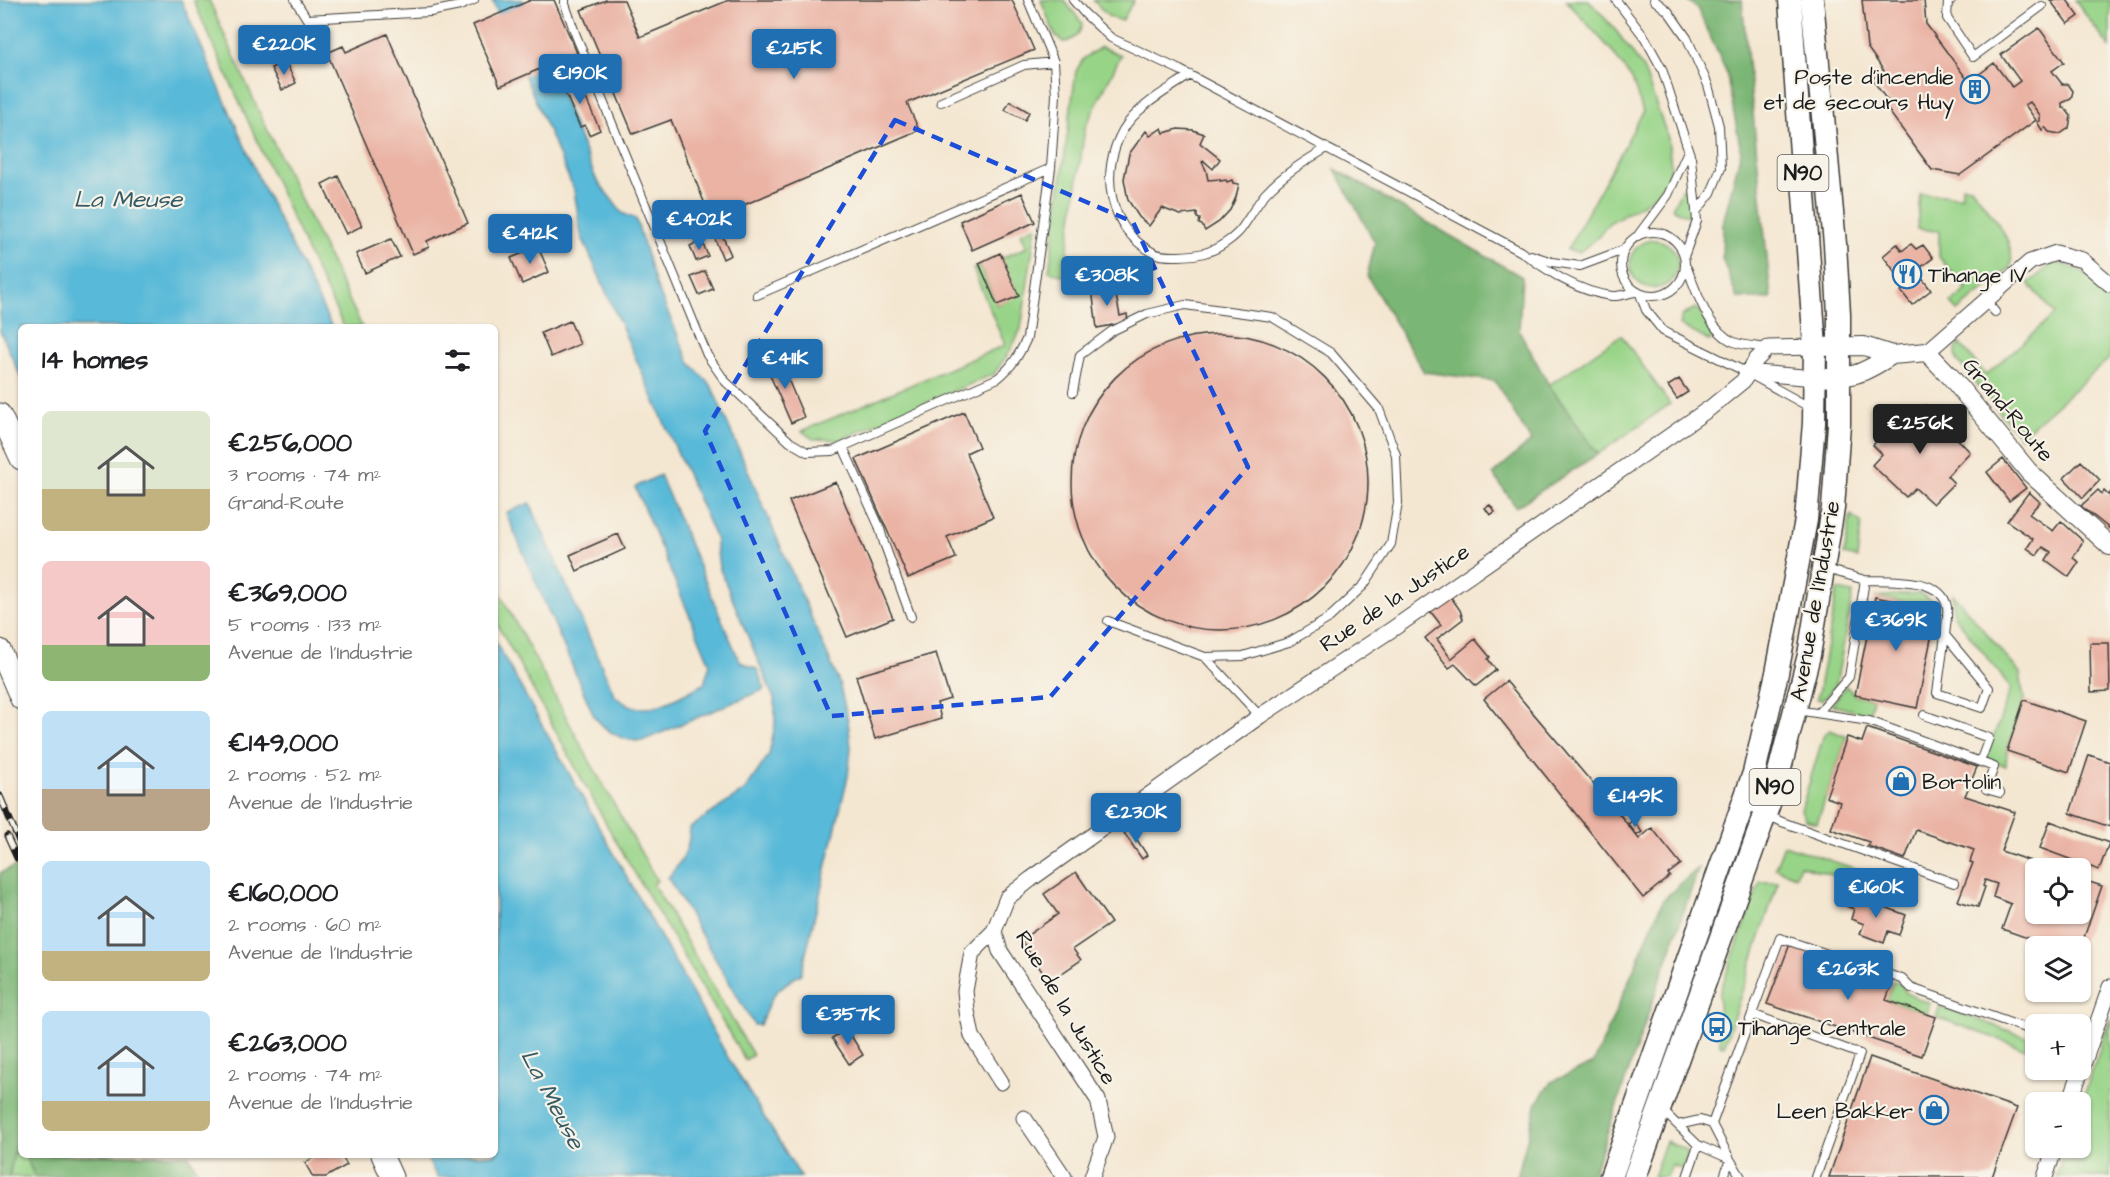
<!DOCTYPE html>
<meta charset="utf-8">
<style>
body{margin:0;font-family:"Architects Daughter",sans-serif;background:#f6f6f6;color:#202124;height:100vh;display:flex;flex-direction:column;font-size:22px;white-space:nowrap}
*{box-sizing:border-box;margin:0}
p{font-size:20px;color:#757577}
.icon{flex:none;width:33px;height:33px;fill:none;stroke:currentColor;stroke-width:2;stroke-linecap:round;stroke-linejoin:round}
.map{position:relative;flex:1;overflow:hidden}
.sheet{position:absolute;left:18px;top:324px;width:480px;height:834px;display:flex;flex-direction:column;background:#fff;border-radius:9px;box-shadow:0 2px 4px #0004}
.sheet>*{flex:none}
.tools{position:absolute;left:2025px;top:858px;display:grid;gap:12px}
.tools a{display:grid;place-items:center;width:66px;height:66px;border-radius:9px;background:#fff;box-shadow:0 2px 4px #0004;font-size:30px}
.price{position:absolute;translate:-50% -51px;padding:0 14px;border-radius:6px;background:#1f6fb2;color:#fff;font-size:20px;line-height:39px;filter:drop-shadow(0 2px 3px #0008)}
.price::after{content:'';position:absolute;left:50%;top:36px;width:18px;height:14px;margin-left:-9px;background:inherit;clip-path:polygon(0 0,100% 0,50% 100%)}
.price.on{background:#222;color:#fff}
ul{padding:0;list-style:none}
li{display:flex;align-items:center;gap:18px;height:150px;padding:0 24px}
li span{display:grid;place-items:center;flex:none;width:168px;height:120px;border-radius:9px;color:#555}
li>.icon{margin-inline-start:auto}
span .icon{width:72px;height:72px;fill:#fffc;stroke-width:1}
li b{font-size:26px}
h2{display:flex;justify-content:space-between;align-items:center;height:72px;padding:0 24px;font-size:26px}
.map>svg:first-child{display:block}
.green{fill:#98d488;stroke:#5a7852;stroke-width:1.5}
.forest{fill:#7ab674;stroke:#4b6948;stroke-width:1.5}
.water{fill:#59b9d8;stroke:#3a6a7a;stroke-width:1.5}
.building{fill:#eab3a4}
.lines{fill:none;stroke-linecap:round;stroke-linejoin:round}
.service-casing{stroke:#3c3a37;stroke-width:10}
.minor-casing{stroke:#3c3a37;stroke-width:17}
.tertiary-casing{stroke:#3c3a37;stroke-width:20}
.secondary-casing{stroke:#3c3a37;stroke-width:23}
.primary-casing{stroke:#3c3a37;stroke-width:25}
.service{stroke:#fff;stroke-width:8}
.minor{stroke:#fff;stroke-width:15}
.tertiary{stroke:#fff;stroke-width:18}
.secondary{stroke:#fff;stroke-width:21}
.primary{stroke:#fff;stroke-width:22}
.rail-casing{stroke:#1c1c1c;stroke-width:7}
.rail{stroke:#f7f3e8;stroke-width:4.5;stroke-dasharray:14;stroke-linecap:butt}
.marked{fill:none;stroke:#1d4ed8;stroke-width:4.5;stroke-dasharray:12 8;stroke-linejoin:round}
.labels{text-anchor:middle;stroke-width:4.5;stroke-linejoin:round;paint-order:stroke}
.shield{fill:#f7f3e8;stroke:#5e5c59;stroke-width:1.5}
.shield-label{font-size:21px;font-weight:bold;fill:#1c1c1c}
.poi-label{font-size:22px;fill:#1c1c1c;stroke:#f7f3e8;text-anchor:start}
.street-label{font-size:22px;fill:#1c1c1c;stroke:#f7f3e8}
.water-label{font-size:24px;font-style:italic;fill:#345b67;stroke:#f7f3e8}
</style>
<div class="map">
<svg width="2110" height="1177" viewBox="0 0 2110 1177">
<rect width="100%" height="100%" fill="#f7f3e8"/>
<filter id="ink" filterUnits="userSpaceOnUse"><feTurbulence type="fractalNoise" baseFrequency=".0167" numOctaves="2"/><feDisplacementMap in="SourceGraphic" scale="12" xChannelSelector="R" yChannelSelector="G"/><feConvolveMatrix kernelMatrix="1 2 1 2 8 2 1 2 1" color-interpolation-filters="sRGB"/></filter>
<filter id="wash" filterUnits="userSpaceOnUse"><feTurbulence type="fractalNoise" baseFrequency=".008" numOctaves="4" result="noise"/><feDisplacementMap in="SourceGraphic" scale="24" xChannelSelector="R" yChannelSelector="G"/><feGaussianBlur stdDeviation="1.35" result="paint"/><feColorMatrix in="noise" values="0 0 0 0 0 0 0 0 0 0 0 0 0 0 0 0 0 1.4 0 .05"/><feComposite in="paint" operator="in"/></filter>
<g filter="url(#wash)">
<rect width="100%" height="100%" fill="#f4e7d2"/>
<path class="green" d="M193 0H209L265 125 362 327H344L313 264Z
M1041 0H1064L1082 23C1081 33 1074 41 1063 42L1055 35Z
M1093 0H1134L1122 21 1108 16Z
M1566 0H1589L1617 32 1643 68 1668 138 1671 166 1666 181 1653 198 1609 223 1595 240 1579 252 1567 250 1643 112 1632 79 1611 50Z
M2075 0H2110V49V48Z
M1101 47 1121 55 1085 128 1064 276 1049 271 1076 71 1084 58Z
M1962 186 1971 187C1986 208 2019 242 2010 268L1958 311 1951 303 1967 290 1939 257V231L1917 229 1920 194 1962 196Z
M1682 189H1688L1692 202 1691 216 1685 215 1672 208Z
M1036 226 1021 329 1010 351 994 374 840 440 813 439 802 431 1005 345 973 269 980 266 997 305 1018 295 1002 258 1027 247 1021 233Z
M1630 264a24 24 0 1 1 48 0a24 24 0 1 1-48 0Z
M2054 263C2077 266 2094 278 2110 295V358L2020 437 1957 360 1956 351 1959 343 1986 375 2055 314 2028 283Z
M1695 308 1700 312 1713 337 1709 341 1680 325 1682 316Z
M1621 335 1670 404 1598 454 1549 385Z
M1851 515 1861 523 1857 558 1844 555Z
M495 584 587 756 657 881 653 884 753 1055 745 1060 614 838 495 620Z
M1837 590 1853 593 1836 685 1822 700 1817 699Z
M1919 593 1938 604 1937 609 1875 597Z
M1953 594 2020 673 2024 700 2007 751 2006 766 1986 759 2011 688 1953 614Z
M1846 686 1855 695 1873 699 1869 715 1832 705Z
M1830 730 1847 737 1817 823 1806 820 1801 810 1824 734Z
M1784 845 1917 889 1915 899 1852 877 1851 881 1800 865 1796 876 1775 868Z
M1760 882H1778L1724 1046 1720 1045 1719 994Z
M1893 981 1900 984 1907 994 1930 1003 1927 1014 1886 1000Z
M1940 1006 2029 1038 2026 1049 1936 1017Z
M2110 1018V1177H2056L2066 1148H2080L2081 1105Z
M17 1138 21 1147V1155H25L35 1177H9Z
M1666 1141 1685 1150 1687 1156 1682 1169 1672 1165 1667 1177H1653Z"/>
<path class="forest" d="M1687 0H1742L1771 299 1737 298 1722 258 1723 223 1741 151 1726 71 1697 8Z
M1335 169 1522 277 1519 330 1549 385 1598 454 1516 507 1493 474 1531 441 1495 381 1424 372 1367 276 1375 243Z
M21 864V1147L17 1139 9 1177H0V873Z
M1699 867 1592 1177H1517L1537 1102 1551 1082 1594 1063 1663 900Z
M25 1155H188L202 1177H35Z"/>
<path class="water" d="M0 0H181L261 183 332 327H21V378L0 330Z
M492 0H523L596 179 622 213 636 219 656 285 690 363 711 385 839 682 848 721 851 748 848 776 801 974C773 990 772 995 760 1025H754L668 878C682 860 689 852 690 828L745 790 769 755 775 725V701L719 567 715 537 581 235 574 190Z
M660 475 737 655 741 662 757 669 765 689 642 741C621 741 606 732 594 716L506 513 530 503 615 696C645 723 674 698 704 684L710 664 635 487Z
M495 641 730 1061 801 1177H437L425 1155H495Z"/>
<g id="blocks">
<path class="building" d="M531 0H554L577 53 500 86 473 25Z
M606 0H624L640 37 729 0H1012L1034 50 907 103 919 130 711 219 671 120 633 134 581 10Z
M1862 0H1924L1926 24 1969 82 1994 63 2012 87 2020 81 2001 55 2039 28 2064 62 2052 71 2062 84H2068L2073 91 2071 99 2062 103V107H2064L2071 116 2069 128 2060 134 2049 132 2045 127 2042 130 2037 122 2040 121V115L2030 102 2025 105 2036 120 1960 175 1932 170 1885 106 1889 103 1872 79 1884 71 1867 47Z
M2050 0H2067L2079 16 2068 24Z
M387 34 468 223 427 241 429 247 413 254 327 53 343 46 346 52Z
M285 61 296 83 282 90 271 68Z
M576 76 600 130 589 135 585 125 580 127 561 83Z
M1010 101 1029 112 1025 120 1005 110Z
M1162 128 1164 133 1178 129 1193 130 1204 134 1200 143 1220 159 1213 169 1204 161 1202 162 1206 170 1208 180 1220 179V181L1226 180 1227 182 1232 180 1233 183 1239 184 1236 197 1230 210 1219 222 1205 231 1202 225 1199 224 1200 219 1197 218V213L1180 215 1162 208 1149 226 1139 217 1128 200 1124 179 1129 154 1146 131 1150 136Z
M338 176 362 226 346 234 322 184Z
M1022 193 1035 222 972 250 960 221Z
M718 226 731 255 723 259 711 229Z
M391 239 400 257 365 273 356 254Z
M702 241 708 256 696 261 690 246Z
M1897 244 1902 251 1911 244 1916 249 1923 245 1933 258 1916 271 1931 290 1912 305 1901 291 1907 287 1883 256Z
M538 247 549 272 522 284 511 258Z
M1000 253 1019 296 997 305 979 263Z
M705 271 713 289 699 295 691 277Z
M1114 285 1120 316 1127 314 1128 322 1097 328 1092 289Z
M570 321 580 344 551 357 541 333Z
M1072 482a148 148 0 1 1 296 0a148 148 0 1 1-296 0Z
M779 358 804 417 791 423 765 364Z
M1679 379 1688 392 1677 399 1668 386Z
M1925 405 1970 452 1947 476 1954 483 1933 504 1915 488 1906 497 1872 465 1882 454 1873 445 1906 411 1913 417Z
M964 412 979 447 966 453 993 517 947 537 956 558 908 578 856 459Z
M2003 459 2026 488 2009 501 1987 472Z
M2081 461 2100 480 2083 498 2064 478Z
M836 482 893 618 847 637 789 501Z
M2098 490 2102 494 2104 491 2108 495 2110 493V529L2081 506Z
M2029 492 2040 502 2029 514 2053 531 2061 521 2083 541 2073 558 2079 562 2069 577 2046 560 2051 552 2043 547 2037 555 2027 548 2033 539 2007 521Z
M1490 505 1495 512 1490 515 1485 508Z
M618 534 625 549 577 571 570 555Z
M1450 596 1460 610 1463 619 1437 639 1451 659 1475 639 1490 657 1488 659 1496 670 1476 686 1455 664 1449 668 1425 638 1441 625 1431 612Z
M1875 597 1937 609 1917 708 1855 695Z
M2090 643H2109L2110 691 2091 692Z
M936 653 950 699 937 703 941 719 875 739 856 676Z
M1506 681 1599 791 1604 796 1610 791 1618 802 1613 806 1639 839 1652 828 1681 864 1668 874 1670 876 1643 898 1484 699Z
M2024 700 2086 721 2069 772 2007 751Z
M1867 728 1977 767 1965 796 2015 812 2001 851 2051 868H2036V914H2080V879L2102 886 2081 946H2050L2002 929 2011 904 1993 897 1997 884 1985 880 1983 886 1985 887 1978 907 1958 901 1973 863 1970 862 1974 850 1916 830 1905 859 1868 846 1869 842 1831 829 1840 802 1826 797 1847 737 1862 742Z
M2089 755 2110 762V827L2070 813Z
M1633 820 1642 832 1637 835 1628 824Z
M2050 821 2109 843 2099 870 2040 848Z
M1130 829 1147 855 1142 859 1124 833Z
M1076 872 1111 923 1073 949 1081 960 1049 982 1021 940 1058 914 1044 894Z
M1851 894 1906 915 1899 935 1888 931 1884 943 1860 934 1864 924 1851 919 1854 909 1846 906Z
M1790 944 1893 981 1886 1000 1936 1017 1922 1056 1767 1004Z
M847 1029 863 1055 849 1064 832 1038Z
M1870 1057 2017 1108 1992 1177H1829Z
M317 1155H341L347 1165 326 1177H313L305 1163Z"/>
</g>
</g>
<g filter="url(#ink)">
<use href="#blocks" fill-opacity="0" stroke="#3c3a37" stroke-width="1.5"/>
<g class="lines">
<g class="service-casing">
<path id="service" d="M295 0 307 19 430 12 460 6 474 0
M565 0V4L575 33 707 355 725 381 790 442 807 452 833 451 998 378C1012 367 1019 355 1027 338L1051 168 1056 95 1054 62 1028 0
M1073 0 1085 14 1111 38 1180 70 1520 251C1548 271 1577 292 1612 296 1619 297 1628 293 1635 292
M1616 0 1645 38 1662 69 1691 158 1697 221 1685 254
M1654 0 1668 11 1687 38 1708 85 1719 126 1721 168 1711 193 1696 212
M1952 0 1948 1 1947 18 1973 57 2042 6
M1190 75C1168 90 1137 106 1123 130 1099 172 1108 229 1154 253 1164 258 1192 256 1204 253 1217 250 1237 237 1244 225 1251 215 1257 204 1265 194 1282 175 1305 161 1327 148
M941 102 1024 65 1054 62
M1621 264a32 32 0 1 1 64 0a32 32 0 1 1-64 0Z
M1639 234 1668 195 1688 151
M1531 255 1552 262 1580 266 1623 250
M1687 268C1697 292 1708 331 1734 342 1744 346 1756 346 1767 348
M1640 294 1646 310 1663 331 1746 372 1811 408
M757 295 1051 168
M1986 301 1995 312
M1073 392 1080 355 1112 331 1147 314 1185 305 1272 317 1331 353 1379 409 1396 455 1398 503 1391 544 1364 585 1328 619 1289 642 1243 656 1205 657
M843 447 879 526 884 543 911 617
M1865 580C1887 581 1942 576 1947 607 1948 615 1946 626 1945 635L1989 688 1982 708 1937 693 1945 635
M1108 621 1205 657 1260 716
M1796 710 1869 721 1994 767 1986 789 2000 793
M1818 713 1849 677 1865 580 1826 569
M1924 715 1989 738 1980 762
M1745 804 1782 822 1954 883
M1662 1110 1698 1145 1730 1159 1741 1177
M1712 1124 1752 1014
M1678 1125 1700 1120 1712 1124 1730 1159 1724 1177
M1687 1177 1698 1145
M1816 1177 1860 1054 1752 1014 1780 938 1902 979 1911 988 2036 1032"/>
</g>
<g class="minor-casing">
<path id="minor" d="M1927 352 2030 262 2056 253 2082 260 2110 284
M1746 372 1815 378
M994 931 1000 951 1098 1100 1106 1137 1092 1177
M1001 1082 972 1036 967 1011 965 991 972 953 994 931 1007 898 1031 879 1260 716 1394 628 1710 408 1743 381 1756 360 1768 348 1815 347
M2070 1102 2110 987
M1024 1118 1064 1177
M2045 1177 2055 1148"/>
</g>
<g class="tertiary-casing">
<path id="tertiary" d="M1815 347 1864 346 1892 355 1927 352 1950 376 2029 472 2110 546
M1815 378C1852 378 1861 375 1892 355"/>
</g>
<g class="secondary-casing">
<path id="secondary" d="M0 414 21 459
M0 650 21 699
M382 1155 392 1177"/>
</g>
<g class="primary-casing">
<path id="primary" d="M1611 1177 1754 773 1777 673 1806 520 1814 423 1815 347 1790 0
M1635 1177 1776 784 1809 655 1833 508 1839 424V314L1835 244 1812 0"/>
</g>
<use href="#service" class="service"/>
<use href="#minor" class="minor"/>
<use href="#tertiary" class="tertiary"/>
<use href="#secondary" class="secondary"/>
<use href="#primary" class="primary"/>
<g class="rail-casing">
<path id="rail" d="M0 796 21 846
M7 836 17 858"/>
</g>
<use href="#rail" class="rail"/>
</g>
</g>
<path class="marked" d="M895 120 1133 222 1248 467 1050 697 831 716 705 431Z"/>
<defs>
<g id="building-ring" transform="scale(1.5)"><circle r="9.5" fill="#f7f3e8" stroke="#1f6fb2" stroke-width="1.5"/><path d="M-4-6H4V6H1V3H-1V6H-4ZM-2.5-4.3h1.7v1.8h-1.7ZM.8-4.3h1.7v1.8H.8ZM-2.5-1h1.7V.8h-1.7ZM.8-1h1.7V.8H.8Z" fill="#1f6fb2"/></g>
<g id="restaurant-ring" transform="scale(1.5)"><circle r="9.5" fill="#f7f3e8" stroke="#1f6fb2" stroke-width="1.5"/><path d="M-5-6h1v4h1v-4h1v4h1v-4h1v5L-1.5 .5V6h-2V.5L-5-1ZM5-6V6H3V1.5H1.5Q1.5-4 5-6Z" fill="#1f6fb2"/></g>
<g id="shop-ring" transform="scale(1.5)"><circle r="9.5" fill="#f7f3e8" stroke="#1f6fb2" stroke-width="1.5"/><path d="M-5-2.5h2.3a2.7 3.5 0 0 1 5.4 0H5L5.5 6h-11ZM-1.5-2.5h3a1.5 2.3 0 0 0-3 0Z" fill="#1f6fb2"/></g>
<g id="bus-ring" transform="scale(1.5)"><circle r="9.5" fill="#f7f3e8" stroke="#1f6fb2" stroke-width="1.5"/><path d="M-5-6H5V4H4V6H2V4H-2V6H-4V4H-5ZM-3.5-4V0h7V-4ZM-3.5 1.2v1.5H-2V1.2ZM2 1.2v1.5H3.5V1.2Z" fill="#1f6fb2"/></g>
</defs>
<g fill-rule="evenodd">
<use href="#building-ring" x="1975" y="89"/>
<use href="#restaurant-ring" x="1907" y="274"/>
<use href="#shop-ring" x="1901" y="781"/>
<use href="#bus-ring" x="1717" y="1027"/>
<use href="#shop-ring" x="1934" y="1110"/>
</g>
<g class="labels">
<g class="shield">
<rect x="1777.5" y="155" width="51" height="36" rx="4.5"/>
<rect x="1749.5" y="769" width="51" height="36" rx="4.5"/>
</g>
<g class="shield-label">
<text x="1803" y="180">N90</text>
<text x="1775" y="794">N90</text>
</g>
<g class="poi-label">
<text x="1954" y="84" text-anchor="end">Poste d'incendie<tspan x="1954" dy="25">et de secours Huy</tspan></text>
<text x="1928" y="282">Tihange IV</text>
<text x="1922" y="789">Bortolin</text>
<text x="1738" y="1035">Tihange Centrale</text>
<text x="1913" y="1118" text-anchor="end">Leen Bakker</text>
</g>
<g class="street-label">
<text transform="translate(2009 409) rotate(50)" y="8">Grand-Route</text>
<text transform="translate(1394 597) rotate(-34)" y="8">Rue de la Justice</text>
<text transform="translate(1814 601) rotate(-80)" y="8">Avenue de l'Industrie</text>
<text transform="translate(1067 1007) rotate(59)" y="8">Rue de la Justice</text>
</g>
<g class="water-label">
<text x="128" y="207">La Meuse</text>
<text transform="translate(553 1099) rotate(62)" y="8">La Meuse</text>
</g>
</g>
</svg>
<div class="tools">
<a><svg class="icon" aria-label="locate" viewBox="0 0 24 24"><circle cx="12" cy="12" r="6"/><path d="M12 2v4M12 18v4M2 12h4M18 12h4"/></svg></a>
<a><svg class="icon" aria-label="layers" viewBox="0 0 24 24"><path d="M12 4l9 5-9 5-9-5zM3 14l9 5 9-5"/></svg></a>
<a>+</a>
<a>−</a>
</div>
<b class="price" style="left:284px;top:76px">€220K</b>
<b class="price" style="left:794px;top:80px">€215K</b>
<b class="price" style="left:580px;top:105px">€190K</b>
<b class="price" style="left:699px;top:251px">€402K</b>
<b class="price" style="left:530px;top:265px">€412K</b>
<b class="price" style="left:1107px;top:307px">€308K</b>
<b class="price" style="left:785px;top:390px">€411K</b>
<b class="price on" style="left:1920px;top:455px">€256K</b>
<b class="price" style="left:1896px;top:652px">€369K</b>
<b class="price" style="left:1635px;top:828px">€149K</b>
<b class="price" style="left:1136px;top:844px">€230K</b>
<b class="price" style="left:1876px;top:919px">€160K</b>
<b class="price" style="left:1848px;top:1001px">€263K</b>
<b class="price" style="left:848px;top:1046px">€357K</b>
<section class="sheet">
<h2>14 homes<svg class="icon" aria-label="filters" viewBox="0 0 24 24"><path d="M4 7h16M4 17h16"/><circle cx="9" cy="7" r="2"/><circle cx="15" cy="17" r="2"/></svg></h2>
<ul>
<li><span style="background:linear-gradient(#dfe7d0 65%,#c2b280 0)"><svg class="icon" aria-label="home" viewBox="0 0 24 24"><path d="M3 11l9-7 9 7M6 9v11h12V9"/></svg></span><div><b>€256,000</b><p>3 rooms · 74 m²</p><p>Grand-Route</p></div></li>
<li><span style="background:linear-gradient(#f6c9c9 70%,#8fb573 0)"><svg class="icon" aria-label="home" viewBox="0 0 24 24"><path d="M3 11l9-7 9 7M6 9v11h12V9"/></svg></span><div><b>€369,000</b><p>5 rooms · 133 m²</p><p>Avenue de l'Industrie</p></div></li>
<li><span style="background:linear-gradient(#bfe0f5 65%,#b9a48a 0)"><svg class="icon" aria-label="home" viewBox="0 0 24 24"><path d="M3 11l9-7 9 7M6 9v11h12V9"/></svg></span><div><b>€149,000</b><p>2 rooms · 52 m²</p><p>Avenue de l'Industrie</p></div></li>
<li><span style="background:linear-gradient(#bfe0f5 75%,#c2b280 0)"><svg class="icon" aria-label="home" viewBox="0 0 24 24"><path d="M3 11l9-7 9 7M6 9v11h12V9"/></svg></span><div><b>€160,000</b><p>2 rooms · 60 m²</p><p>Avenue de l'Industrie</p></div></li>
<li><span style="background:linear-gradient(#bfe0f5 75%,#c2b280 0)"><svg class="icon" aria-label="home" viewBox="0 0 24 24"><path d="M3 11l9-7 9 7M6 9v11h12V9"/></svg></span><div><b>€263,000</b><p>2 rooms · 74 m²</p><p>Avenue de l'Industrie</p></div></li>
</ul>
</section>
</div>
